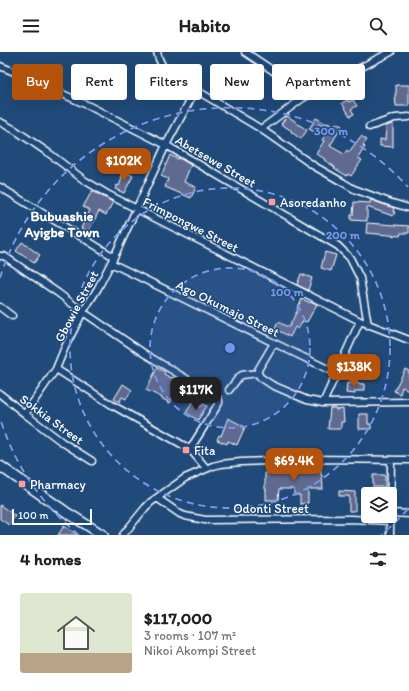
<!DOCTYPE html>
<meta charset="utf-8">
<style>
body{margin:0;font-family:Itim,sans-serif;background:#f2f2f2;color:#202124;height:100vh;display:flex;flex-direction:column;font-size:15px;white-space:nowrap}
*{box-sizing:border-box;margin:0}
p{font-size:13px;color:#757577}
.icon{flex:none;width:22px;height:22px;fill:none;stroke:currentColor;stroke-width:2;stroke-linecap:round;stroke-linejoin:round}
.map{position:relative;height:483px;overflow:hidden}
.side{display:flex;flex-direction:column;background:#fff;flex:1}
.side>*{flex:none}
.top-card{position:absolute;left:12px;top:12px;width:385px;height:36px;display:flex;gap:8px}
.buttons{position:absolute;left:361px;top:435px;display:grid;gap:8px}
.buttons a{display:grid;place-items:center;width:36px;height:36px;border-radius:4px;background:#fff;box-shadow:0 4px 16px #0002;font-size:20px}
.scale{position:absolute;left:12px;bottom:10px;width:80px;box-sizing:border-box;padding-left:4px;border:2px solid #fff;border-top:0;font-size:11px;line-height:14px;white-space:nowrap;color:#fff;-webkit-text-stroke:3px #1f4a7a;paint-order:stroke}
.price{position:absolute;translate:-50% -34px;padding:0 9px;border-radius:8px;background:#b45309;color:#fff;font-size:13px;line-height:26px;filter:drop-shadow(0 1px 2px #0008)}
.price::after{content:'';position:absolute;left:50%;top:24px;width:12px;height:9px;margin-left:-6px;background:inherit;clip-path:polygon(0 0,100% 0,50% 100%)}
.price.selected{background:#222;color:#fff}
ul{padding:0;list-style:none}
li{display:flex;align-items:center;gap:12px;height:100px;padding:0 20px}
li+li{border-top:1px solid #e0e0e0}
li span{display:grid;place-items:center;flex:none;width:112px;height:80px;border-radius:4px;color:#555}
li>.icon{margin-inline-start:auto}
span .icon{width:48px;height:48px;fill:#fffc;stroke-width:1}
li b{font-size:17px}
h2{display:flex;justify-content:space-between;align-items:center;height:48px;padding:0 20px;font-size:17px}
.chip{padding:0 14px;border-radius:4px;background:#fff;box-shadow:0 4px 16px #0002;font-size:14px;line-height:36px}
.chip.selected{background:#b45309;color:#fff}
header{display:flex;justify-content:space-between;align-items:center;height:52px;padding:0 20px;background:#fff;font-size:18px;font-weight:700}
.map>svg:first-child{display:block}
.building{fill:#616a90;stroke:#fff}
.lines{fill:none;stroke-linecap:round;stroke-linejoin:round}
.street-casing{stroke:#fff;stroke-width:9}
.secondary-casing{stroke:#fff;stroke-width:12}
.street{stroke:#1f4a7a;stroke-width:6}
.secondary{stroke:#1f4a7a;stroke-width:9}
.ring{fill:none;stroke:#7795e8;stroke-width:2;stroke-dasharray:7 5}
.poi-dot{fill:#ff9aa2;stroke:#1f4a7a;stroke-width:1.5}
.labels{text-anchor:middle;stroke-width:3;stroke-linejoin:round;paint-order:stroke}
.street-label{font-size:13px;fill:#fff;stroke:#1f4a7a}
.poi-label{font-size:13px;fill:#fff;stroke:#1f4a7a;text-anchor:start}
.neighbourhood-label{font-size:14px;font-weight:bold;fill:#fff;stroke:#1f4a7a}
.centre{fill:#7795e8;stroke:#1f4a7a;stroke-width:2}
.ring-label{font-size:12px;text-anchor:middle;font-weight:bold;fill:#7795e8;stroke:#1f4a7a;stroke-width:3;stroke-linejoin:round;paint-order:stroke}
</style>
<header><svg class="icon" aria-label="menu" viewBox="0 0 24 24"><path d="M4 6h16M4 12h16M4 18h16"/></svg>Habito<svg class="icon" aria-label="search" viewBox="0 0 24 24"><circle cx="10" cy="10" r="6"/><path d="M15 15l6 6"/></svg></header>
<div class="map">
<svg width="409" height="483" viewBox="0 0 409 483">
<rect width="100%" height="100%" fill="#1f4a7a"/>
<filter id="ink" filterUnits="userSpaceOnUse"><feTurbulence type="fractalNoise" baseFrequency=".025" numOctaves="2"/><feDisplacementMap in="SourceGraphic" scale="8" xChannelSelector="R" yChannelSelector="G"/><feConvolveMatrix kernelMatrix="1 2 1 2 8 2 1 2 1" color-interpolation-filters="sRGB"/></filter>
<g filter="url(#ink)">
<path class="building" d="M396 33H409V54H396L395 42H396Z
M348 48 349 50 353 48 357 54 351 57 354 62 350 64 342 51Z
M287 64 295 69V70L307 78 301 87 291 80 292 79 281 72Z
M316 66 327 72 328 71 334 75 336 71 342 74 330 94 344 102 347 98 349 100 361 84 367 88 363 93 365 95 358 106 362 108 351 124 348 122 347 124 334 116 335 115 324 108 325 107 316 102 324 89 322 88 328 79 320 75 316 81 309 77Z
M392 72H393V95L380 94V87L385 88 386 74Z
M170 103 178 107 179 106 191 113 184 130 196 135 191 146 165 135 168 127 161 124Z
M124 119 133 124 124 141 115 137 117 133 119 134 122 126 121 125Z
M92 139 113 150 106 163 99 159 88 180 81 176 90 158 83 155Z
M371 148 394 156 393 160H395L393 164 367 155V169L351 168V163H353L354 150 370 151Z
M367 171 409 174V181H401L400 184 366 181Z
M22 190 40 203 34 211 16 199Z
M325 200 336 203 331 219 321 216Z
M301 222 312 226 308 238 297 233Z
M302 247 311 251 312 250 317 252 307 270 303 269 298 277 295 275 290 285 275 277 278 270 288 275H289L298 257 297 256Z
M367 305 375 308 369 322 361 319Z
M157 316 165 320 164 322 171 326 172 325 181 329 170 351 161 346V345L146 338Z
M405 317 409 319V338L402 335 400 342 394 339Z
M347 331 364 332V339H355V342L346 341Z
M123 332 132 338 126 347 122 345 119 350 114 347Z
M192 350 201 355 203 352 207 354 198 368 186 361Z
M330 356H336V358L343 357 344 370H341V377H328Z
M359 362H368V372H371V377H359Z
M228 366 245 375 237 393 228 389 227 392 217 388 219 383 221 384Z
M281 414H293V415H321V423H322L323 437H308V451L300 452V443H294V437H279L278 448H266V437H265V421L281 420Z
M373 423H385V435H373Z
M339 439 355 440V459H349V444H339Z
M0 453 15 464 9 473 0 467Z
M64 474 78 483H58Z"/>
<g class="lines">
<g class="street-casing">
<path id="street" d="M157 0C159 10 163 17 171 23L261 77 314 114 344 131 354 137 389 150 409 156
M245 0 272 18 287 30 303 46
M0 14 12 19 87 53 166 93 338 194 350 206 360 226 368 273
M195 39 166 93 114 205 98 236 83 260 65 295 56 317 112 353 190 397 206 416
M0 70 15 78 50 102 84 128 109 143 360 269 409 288
M369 75 395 66 409 65
M261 77 303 46 377 7 391 0
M0 135 114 205
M0 204H4L58 241 83 260 145 302 217 345 219 348V351L190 397
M111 211 274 291 336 321
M0 255 12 264
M274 291 258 318V321L260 325 272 333 307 348 323 351 409 350
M229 338 239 325 242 323 258 321
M0 342 25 362 62 390 92 409
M323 351 360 269
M25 362 56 317
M157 446 180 462 185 464 205 468 351 467 391 469
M391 461 409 462
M123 483 145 456 151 450 185 426 213 414 221 412 241 410 311 407 409 408
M390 483 391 408"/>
</g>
<g class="secondary-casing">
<path id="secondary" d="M0 414 66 460 103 483"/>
</g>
<use href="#street" class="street"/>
<use href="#secondary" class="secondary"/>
</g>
</g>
<circle cx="230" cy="296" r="80" fill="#7795e8" fill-opacity=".12"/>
<g class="ring">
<circle cx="230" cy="296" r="80"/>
<circle cx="230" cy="296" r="160"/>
<path d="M408 457A240 240 0 0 1 381 483M79 483A240 240 0 0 1 0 366M0 226A240 240 0 0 1 408 135"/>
</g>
<g class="poi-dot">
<rect x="268" y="146" width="8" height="8" rx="2"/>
<rect x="182" y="394" width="8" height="8" rx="2"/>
<rect x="18" y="428" width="8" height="8" rx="2"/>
</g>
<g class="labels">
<g class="street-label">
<text transform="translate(216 109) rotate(30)" y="5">Abetsewe Street</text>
<text transform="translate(191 172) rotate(27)" y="5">Frimpongwe Street</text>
<text transform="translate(76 254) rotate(-62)" y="5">Gbowie Street</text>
<text transform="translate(228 256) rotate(26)" y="5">Ago Okumajo Street</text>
<text transform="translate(52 367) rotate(36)" y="5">Sokkia Street</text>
<text x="271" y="461">Odonti Street</text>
</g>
<g class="poi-label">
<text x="280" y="155">Asoredanho</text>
<text x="194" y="403">Fita</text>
<text x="30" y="437">Pharmacy</text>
</g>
<g class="neighbourhood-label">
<text x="62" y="169">Bubuashie<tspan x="62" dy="16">Ayigbe Town</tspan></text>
</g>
</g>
<circle cx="230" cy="296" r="6" class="centre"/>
<g class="ring-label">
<text x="331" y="83">300 m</text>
<text x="343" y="187">200 m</text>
<text x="287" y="244">100 m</text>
</g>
</svg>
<div class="buttons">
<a><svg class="icon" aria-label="layers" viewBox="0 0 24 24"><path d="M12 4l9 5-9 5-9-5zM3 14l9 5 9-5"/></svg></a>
</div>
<div class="scale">100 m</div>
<b class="price" style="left:124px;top:130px">$102K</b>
<b class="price" style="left:354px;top:336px">$138K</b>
<b class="price selected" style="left:196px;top:359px">$117K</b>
<b class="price" style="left:294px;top:430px">$69.4K</b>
<div class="top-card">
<a class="chip selected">Buy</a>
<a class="chip">Rent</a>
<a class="chip">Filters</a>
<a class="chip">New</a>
<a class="chip">Apartment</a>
</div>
</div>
<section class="side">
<h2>4 homes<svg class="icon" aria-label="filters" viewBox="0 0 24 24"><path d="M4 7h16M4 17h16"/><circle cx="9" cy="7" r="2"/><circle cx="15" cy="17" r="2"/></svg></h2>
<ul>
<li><span style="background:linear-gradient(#dfe7d0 75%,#b9a48a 0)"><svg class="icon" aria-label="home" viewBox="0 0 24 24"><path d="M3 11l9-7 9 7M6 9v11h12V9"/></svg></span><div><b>$117,000</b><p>3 rooms · 107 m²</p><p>Nikoi Akompi Street</p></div></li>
</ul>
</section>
